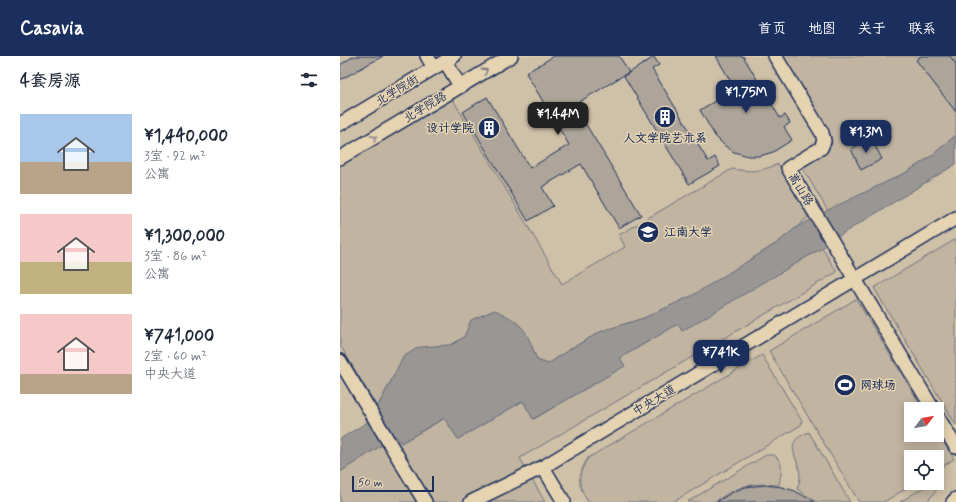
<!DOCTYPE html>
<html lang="zh">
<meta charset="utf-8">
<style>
body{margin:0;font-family:Mynerve,"LXGW WenKai TC",sans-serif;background:#f6f6f7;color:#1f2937;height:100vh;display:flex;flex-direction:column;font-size:15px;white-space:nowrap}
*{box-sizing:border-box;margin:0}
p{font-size:13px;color:#747a83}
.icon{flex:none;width:22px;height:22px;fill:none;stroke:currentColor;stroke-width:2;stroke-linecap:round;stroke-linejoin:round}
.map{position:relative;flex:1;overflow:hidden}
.panel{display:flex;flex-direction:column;background:#fff;width:340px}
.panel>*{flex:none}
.needle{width:26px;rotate:59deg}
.controls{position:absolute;left:564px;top:346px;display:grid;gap:8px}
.controls a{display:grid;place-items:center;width:40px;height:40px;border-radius:0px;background:#fff;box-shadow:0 2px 10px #0003;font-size:20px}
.scale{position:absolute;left:12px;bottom:10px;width:82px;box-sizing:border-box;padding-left:4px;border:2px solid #1b2f5e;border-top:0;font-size:11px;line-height:14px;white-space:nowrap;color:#1b2f5e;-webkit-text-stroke:3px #e5d3b1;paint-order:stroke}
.price{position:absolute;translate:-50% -34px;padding:0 9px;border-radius:8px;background:#1b2f5e;color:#fff;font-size:13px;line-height:26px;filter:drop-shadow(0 1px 2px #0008)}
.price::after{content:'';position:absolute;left:50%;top:24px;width:12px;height:9px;margin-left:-6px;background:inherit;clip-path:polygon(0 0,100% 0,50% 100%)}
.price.active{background:#222;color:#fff}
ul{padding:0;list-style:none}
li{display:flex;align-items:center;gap:12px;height:100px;padding:0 20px}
li span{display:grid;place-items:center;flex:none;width:112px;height:80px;border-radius:0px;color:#555}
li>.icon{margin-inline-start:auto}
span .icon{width:48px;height:48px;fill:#fffc;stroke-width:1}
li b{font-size:17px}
h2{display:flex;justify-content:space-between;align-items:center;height:48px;padding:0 20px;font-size:17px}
header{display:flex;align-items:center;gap:24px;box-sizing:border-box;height:56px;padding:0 20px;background:#1b2f5e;color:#fff}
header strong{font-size:19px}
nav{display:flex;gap:22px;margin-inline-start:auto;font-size:14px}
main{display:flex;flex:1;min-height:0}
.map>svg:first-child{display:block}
.built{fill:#cfc0a8;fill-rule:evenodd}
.green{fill:#c1b5a2;stroke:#6e7280}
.water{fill:#9a9693;stroke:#676d7e}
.building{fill:#ada59a;stroke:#1b2f5e}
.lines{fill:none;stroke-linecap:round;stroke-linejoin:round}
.minor-casing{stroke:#1b2f5e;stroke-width:16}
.minor{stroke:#e5d3b1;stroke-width:13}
.oneway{stroke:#808188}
.labels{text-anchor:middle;stroke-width:3;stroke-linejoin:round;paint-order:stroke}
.street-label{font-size:12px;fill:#1b2f5e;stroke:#e5d3b1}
.poi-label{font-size:12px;font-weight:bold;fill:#1b2f5e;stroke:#e5d3b1;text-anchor:start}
</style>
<header>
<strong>Casavia</strong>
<nav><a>首页</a><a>地图</a><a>关于</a><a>联系</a></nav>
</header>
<main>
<section class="panel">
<h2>4套房源<svg class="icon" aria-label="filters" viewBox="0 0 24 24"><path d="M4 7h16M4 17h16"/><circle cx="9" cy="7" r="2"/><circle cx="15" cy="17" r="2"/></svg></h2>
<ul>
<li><span style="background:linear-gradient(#a9c7e8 60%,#b9a48a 0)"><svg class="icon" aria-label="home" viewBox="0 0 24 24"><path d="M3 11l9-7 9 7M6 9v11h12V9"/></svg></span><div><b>¥1,440,000</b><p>3室 · 92 m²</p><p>公寓</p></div></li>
<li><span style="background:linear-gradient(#f6c9c9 60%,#c2b280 0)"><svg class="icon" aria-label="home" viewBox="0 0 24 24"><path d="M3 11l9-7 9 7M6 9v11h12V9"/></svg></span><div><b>¥1,300,000</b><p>3室 · 86 m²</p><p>公寓</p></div></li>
<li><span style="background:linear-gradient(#f6c9c9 75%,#b9a48a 0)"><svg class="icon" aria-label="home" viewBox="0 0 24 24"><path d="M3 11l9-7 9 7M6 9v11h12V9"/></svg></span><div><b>¥741,000</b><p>2室 · 60 m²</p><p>中央大道</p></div></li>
</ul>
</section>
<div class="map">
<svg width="616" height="446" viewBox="0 0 616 446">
<rect width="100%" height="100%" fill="#ddccae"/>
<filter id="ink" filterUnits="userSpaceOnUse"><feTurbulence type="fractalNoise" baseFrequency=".025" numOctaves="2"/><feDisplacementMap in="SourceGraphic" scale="8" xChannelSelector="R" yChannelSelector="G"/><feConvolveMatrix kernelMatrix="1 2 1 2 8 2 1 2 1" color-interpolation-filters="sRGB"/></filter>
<g filter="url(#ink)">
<path class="built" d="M0 0H616V446H0ZM571 353H597V379H571ZM571 401H597V427H571Z"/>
<path class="green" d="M442 0H616V79L590 101 567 116 488 155 462 111 488 94 492 88 491 80Z
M112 42 222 228 285 191 279 179 392 113C412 116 419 116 438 108L459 143 468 161 457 171 437 187 353 240 304 262 262 275 230 293 208 308 197 304 190 286 155 254 132 264 124 281 111 289 94 290 64 301 37 351 0 289V109Z
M616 183V369L534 232Z
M482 192 497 216 180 402 205 446H0V416L56 380 61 387 105 362 118 383 183 345 194 363 284 310 280 302 338 268 342 274Z
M516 243 583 353H571V379H597V376L614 403 597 414V401H571V427H575L544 446H519L429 295Z
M422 299 462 365 461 369 333 446H248C237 428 237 420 248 402Z
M469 376 510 446H477L457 433C458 430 460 425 460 421 460 401 440 387 469 376Z
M426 399H434C445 408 441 416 439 429L419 428 405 430 392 435 374 446H347Z
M591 427H597L599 431 587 446H560Z"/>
<path class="water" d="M616 79V108L502 178 482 192 342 275 338 268 280 302 285 310 193 363 183 345 118 383 104 362 61 387 56 380 0 416V383L26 367 41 345 63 301 79 291 111 289 124 281 131 264 155 254C185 268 186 274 197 304L208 308 230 293 262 275 304 262 353 239 437 187 457 171 490 153 567 116 590 101Z"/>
<path class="building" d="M14 0H43L0 24V9Z
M214 0H279L289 16 234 49 301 159 279 172 241 108 202 131 213 150 188 165 123 56 147 41 190 112 229 89 186 17Z
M376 0H403L440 62 445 59 450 67 444 71 452 84 433 96 420 100H408L394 96 385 90 375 80 360 54 395 33Z
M581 0H610L616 8V56L576 4Z
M314 1 319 9 312 13 368 105 375 101 380 110 349 128 284 20Z
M531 82 542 103 521 114 511 93Z
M425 429 442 431 455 435 475 446H376L391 437 405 431Z"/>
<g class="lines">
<g class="minor-casing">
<path id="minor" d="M87 0 94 12
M435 0 482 77 484 85 481 92 448 112 593 353
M105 5 120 30
M0 68 114 0
M0 102 171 0
M0 305 85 446
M597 360 616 391
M203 411 224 446
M131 446 203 411 616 162
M613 446 616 443"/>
</g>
<use href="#minor" class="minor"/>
</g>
<defs><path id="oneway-chevron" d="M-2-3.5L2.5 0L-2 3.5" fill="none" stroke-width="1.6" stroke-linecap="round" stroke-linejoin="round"/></defs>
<g class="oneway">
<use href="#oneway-chevron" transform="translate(145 15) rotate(-31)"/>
<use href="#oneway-chevron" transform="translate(34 82) rotate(-31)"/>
</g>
</g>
<defs>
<g id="building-disc" transform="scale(1.15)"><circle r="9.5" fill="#1b2f5e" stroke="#e5d3b1"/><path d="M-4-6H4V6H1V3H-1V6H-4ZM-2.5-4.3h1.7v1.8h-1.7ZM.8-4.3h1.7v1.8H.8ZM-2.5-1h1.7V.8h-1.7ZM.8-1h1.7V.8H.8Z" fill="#fff"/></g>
<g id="university-disc" transform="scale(1.15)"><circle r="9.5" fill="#1b2f5e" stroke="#e5d3b1"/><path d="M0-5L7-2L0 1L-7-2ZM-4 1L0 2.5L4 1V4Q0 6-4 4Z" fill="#fff"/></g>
<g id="stadium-disc" transform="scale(1.15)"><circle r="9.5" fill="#1b2f5e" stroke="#e5d3b1"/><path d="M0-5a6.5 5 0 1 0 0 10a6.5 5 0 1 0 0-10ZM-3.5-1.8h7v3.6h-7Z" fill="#fff"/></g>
</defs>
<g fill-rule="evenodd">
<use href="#building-disc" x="325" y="61"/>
<use href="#building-disc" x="149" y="72"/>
<use href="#university-disc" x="308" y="176"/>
<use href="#stadium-disc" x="505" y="329"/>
</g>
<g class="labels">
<g class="street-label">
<text transform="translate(57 34) rotate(-31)" y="4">北学院街</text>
<text transform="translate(85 51) rotate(-31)" y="4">北学院路</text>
<text transform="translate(461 133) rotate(59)" y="4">嵩山路</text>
<text transform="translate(314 344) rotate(-31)" y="4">中央大道</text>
</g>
<g class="poi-label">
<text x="134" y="76" text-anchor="end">设计学院</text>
<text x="325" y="86" text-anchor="middle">人文学院艺术系</text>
<text x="324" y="180">江南大学</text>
<text x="520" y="333">网球场</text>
</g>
</g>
</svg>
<div class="controls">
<a><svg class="needle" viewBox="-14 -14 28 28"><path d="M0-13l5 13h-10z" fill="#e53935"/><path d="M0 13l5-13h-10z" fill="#747a83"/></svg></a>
<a><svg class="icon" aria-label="locate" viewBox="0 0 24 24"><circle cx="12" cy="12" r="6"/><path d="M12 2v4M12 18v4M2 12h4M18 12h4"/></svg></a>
</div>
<div class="scale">50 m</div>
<b class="price" style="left:406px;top:58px">¥1.75M</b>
<b class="price active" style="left:218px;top:80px">¥1.44M</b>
<b class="price" style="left:526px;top:98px">¥1.3M</b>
<b class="price" style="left:381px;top:318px">¥741K</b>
</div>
</main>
